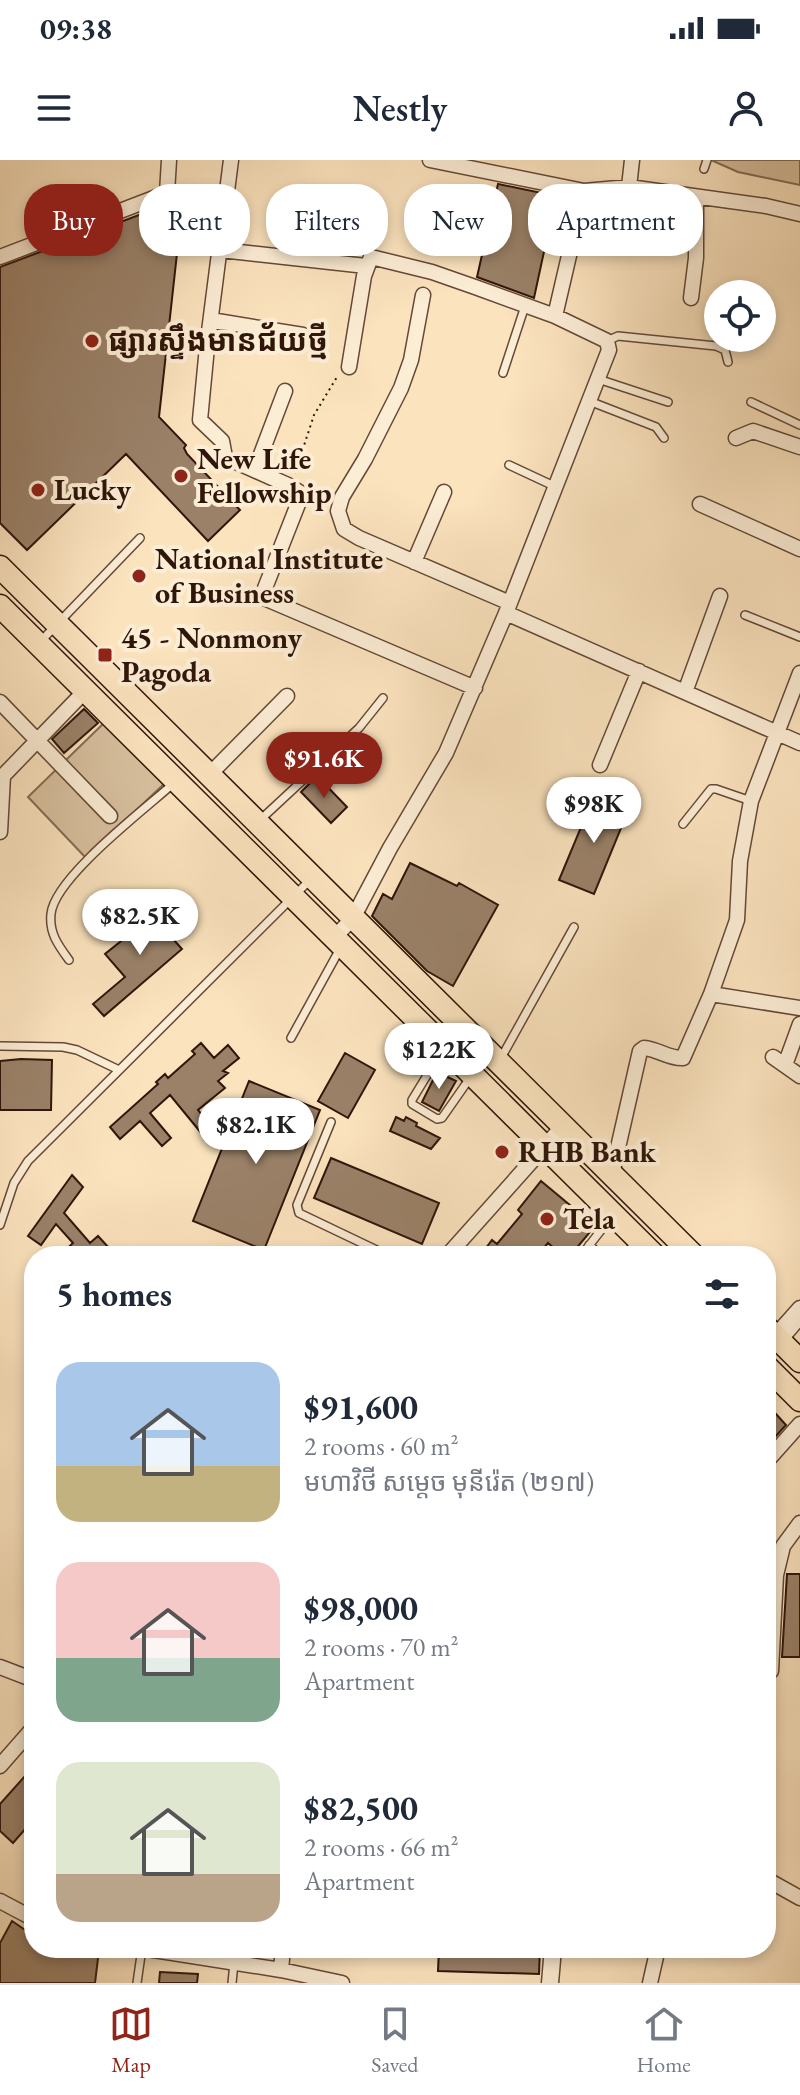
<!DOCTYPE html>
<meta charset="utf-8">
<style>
body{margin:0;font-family:"EB Garamond","Noto Sans Khmer",serif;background:#f6f6f7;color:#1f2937;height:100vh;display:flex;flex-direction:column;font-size:30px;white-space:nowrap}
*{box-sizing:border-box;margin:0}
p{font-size:26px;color:#747a83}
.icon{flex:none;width:44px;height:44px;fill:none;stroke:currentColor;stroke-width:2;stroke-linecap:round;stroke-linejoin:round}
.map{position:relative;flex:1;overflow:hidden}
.side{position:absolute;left:24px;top:1086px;width:752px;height:712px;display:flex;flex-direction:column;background:#fff;border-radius:32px;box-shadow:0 4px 12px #0003}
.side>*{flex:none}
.guide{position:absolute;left:24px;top:24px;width:752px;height:72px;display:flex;gap:16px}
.fabs{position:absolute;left:704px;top:120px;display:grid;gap:16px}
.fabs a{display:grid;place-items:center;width:72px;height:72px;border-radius:50%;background:#fff;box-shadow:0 4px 12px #0003;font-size:40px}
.price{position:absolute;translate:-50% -68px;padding:0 18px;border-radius:28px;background:#fff;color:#222;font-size:26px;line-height:52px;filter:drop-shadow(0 2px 4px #0008)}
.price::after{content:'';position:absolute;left:50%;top:48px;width:24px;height:18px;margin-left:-12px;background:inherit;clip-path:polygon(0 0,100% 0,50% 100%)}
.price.current{background:#8f2418;color:#fff}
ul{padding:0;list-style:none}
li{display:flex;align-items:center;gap:24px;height:200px;padding:0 32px}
li span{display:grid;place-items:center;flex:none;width:224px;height:160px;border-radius:24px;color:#555}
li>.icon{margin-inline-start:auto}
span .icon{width:96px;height:96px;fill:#fffc;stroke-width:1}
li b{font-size:34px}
h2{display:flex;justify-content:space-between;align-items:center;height:96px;padding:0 32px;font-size:34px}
.pill{padding:0 28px;border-radius:32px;background:#fff;box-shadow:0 4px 12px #0003;font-size:28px;line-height:72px}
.pill.current{background:#8f2418;color:#fff}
.status{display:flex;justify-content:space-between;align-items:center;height:56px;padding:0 40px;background:#fff;direction:ltr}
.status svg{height:22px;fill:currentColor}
header{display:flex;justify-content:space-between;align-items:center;height:104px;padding:0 32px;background:#fff;font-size:36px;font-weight:600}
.tab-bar{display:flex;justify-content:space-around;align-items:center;height:112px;border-top:2px solid #e0e1e3;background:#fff;font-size:22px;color:#747a83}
.tab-bar a{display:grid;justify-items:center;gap:4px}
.tab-bar .current{color:#8f2418}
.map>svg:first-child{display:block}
.grass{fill:#d8c09f;stroke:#846b54;stroke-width:2}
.building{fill:#9a8168;stroke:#30160a;stroke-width:2}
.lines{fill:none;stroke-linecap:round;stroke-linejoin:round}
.service-casing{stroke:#634937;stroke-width:10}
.minor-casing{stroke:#634937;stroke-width:17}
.tertiary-casing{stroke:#634937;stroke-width:19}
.primary-casing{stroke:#30160a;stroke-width:25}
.path{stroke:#30160a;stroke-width:2;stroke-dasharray:2 4;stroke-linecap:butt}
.service{stroke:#fcedd5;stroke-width:7}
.minor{stroke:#fcedd5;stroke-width:14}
.tertiary{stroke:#fcedd5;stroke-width:16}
.primary{stroke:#fbe3be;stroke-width:22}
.poi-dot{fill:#8f2418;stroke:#fcedd5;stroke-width:3}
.labels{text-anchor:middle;stroke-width:8;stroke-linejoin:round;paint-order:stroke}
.poi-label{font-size:30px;font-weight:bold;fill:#30160a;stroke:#fcedd5;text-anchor:start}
</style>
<div class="status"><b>09:38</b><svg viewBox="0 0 49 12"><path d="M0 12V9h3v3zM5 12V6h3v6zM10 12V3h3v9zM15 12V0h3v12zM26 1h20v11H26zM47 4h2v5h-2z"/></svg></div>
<header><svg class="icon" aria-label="menu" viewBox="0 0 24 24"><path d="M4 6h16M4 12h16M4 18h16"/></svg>Nestly<svg class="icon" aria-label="person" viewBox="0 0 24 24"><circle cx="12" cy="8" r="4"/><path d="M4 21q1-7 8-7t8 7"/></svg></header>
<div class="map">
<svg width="800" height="1823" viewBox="0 0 800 1823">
<rect width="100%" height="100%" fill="#fbe3be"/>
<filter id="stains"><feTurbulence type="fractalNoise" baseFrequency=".0025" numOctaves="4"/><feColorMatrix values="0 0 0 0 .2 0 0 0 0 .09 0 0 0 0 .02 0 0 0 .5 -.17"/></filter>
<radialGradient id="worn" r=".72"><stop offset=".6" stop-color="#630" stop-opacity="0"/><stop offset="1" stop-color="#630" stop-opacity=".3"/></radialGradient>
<path class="grass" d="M711 0H800V25L738 12Z
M107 560 167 621 86 698 28 637Z"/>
<path class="building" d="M498 24 556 36 534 138 477 117Z
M171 43 182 44V48L159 257 186 285 184 288 187 294 240 350 208 381 126 294 27 390 0 363V107Z
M84 549 98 563 64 593 52 579Z
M317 616 347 647 331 663 301 632Z
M594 636 628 651 594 734 559 720Z
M410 703 457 726 459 723 498 745 453 826 427 811 372 756 383 734 392 739Z
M166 745 177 757 164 769 182 789 104 856 93 844 125 817 105 794Z
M201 883 214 898 228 885 239 898 223 911 228 913 218 921 225 928 198 950 211 966 202 974 170 935 150 953 171 978 162 986 140 961 120 979 110 967 158 924 156 922 165 914 168 918 195 894 192 891Z
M345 893 375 910 348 958 318 941Z
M21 899 52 900 51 950H0V901Z
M437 912 456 921 439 951 422 942Z
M249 921 320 950 264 1090 193 1061Z
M396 957 404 961 406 957 417 963 416 966 440 978 431 989 390 971Z
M331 998 439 1043 422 1084 314 1038Z
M72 1015 83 1027 64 1053 90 1083 98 1076 109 1088 100 1096H59L73 1083 56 1064 41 1085 28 1076Z
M541 1021 595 1066 570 1096H563L548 1083 537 1096H480L492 1080 497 1084 522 1054 518 1050Z
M766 1243 786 1265 766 1287Z
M787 1414H800V1497H782Z
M34 1606V1659L13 1683 0 1671V1644Z
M12 1761 34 1776V1788L99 1790 95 1823H0V1783Z
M439 1788H540L539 1814 438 1811Z
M160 1812 198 1814 197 1823H159Z"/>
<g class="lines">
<g class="service-casing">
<path id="service" d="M704 9 707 0
M607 181 618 176 716 186 725 190 728 202
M503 213 525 146
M598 219 668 242
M589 241 656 267 664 278
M751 242 800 265
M509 305 554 326
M745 455 800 477
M40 482 140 378
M259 661 359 568 383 538
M683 664 711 629H716L751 641
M69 800C58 785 49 773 51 754 54 718 145 649 174 623
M291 878 341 787
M0 886 63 887 77 890 119 910
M443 889 412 940V944L437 959 442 958 470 918
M501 898 574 767
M331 962 297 1045 299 1053 389 1096
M0 1065 14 1023 28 1001 311 719
M589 1085 602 1096
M581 1096 612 1056
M624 1096 637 1081
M783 1182 800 1162
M137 1823 142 1788
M232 1823 234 1803"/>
</g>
<g class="minor-casing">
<path id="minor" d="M231 0 207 187 200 260 222 281 225 297 290 326 302 334 265 428 264 438 475 528
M430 0 584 31 629 27 766 46 800 54
M629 27 632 0
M167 33 169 0
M221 90 366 106
M0 97 167 33 227 38
M423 135 411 200 401 228 365 299 342 337 338 351 344 369 359 378 510 443
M691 138 696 98V38
M555 156 584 31
M211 160 303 175
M736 278 753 271 800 287
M255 310 285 231
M700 344 800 389
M414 402 444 332
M506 453 800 583
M685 532 720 436
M0 542 110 656
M600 605 639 511
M209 615 287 536
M0 672 3 616 85 531
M334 778 353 758 390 688 446 593 506 453 609 190 607 181 555 156 475 127 432 112 371 97 364 116 349 207
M711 834 800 848
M773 897 800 916
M785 905 800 864
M612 1014 640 891 644 888C658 889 669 899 683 898L711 834 737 760 740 701 751 641 800 513
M447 1096 563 966
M775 1176 800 1148
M766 1302 800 1264
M0 1507 34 1520
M771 1511 776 1415 783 1386 800 1363
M0 1606 34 1567
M766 1719 800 1738
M0 1741 34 1759
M141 1788 281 1810 342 1823
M281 1810 283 1788
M650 1823 658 1788"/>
</g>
<g class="tertiary-casing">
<path id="tertiary" d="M550 1823 553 1788"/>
</g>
<g class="primary-casing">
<path id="primary" d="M0 407 694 1096
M0 446 655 1096
M766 1167 800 1201
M766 1206 800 1240"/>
</g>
<path class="path" d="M295 313 314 255 337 217"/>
<use href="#service" class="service"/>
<use href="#minor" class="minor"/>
<use href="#tertiary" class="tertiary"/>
<use href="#primary" class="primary"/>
</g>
<g class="poi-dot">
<circle cx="92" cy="181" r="8"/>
<circle cx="181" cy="316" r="8"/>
<circle cx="38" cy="330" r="8"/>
<circle cx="139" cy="416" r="8"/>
<rect x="97" y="487" width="16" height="16" rx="4"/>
<circle cx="502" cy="992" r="8"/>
<circle cx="547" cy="1059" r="8"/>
</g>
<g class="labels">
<g class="poi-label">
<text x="108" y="191">ផ្សារស្ទឹងមានជ័យថ្មី</text>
<text x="197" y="309">New Life<tspan x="197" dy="34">Fellowship</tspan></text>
<text x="54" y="340">Lucky</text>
<text x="155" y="409">National Institute<tspan x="155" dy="34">of Business</tspan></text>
<text x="121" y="488">45 - Nonmony<tspan x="121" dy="34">Pagoda</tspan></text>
<text x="518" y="1002">RHB Bank</text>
<text x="563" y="1069">Tela</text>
</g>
</g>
<rect width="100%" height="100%" filter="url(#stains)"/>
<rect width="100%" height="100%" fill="url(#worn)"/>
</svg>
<div class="fabs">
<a><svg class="icon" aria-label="locate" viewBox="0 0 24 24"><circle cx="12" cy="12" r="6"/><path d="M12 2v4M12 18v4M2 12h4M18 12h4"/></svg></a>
</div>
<b class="price current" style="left:324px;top:640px">$91.6K</b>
<b class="price" style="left:594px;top:685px">$98K</b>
<b class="price" style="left:140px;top:797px">$82.5K</b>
<b class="price" style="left:439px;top:931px">$122K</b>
<b class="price" style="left:256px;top:1006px">$82.1K</b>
<div class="guide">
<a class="pill current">Buy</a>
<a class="pill">Rent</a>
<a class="pill">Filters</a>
<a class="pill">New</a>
<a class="pill">Apartment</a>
</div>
<section class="side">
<h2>5 homes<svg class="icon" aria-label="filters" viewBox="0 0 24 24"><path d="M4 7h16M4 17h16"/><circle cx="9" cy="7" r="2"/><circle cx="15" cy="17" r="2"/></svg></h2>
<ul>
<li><span style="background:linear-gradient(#a9c7e8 65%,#c2b280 0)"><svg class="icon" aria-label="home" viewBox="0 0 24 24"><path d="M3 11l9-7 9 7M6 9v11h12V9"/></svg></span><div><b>$91,600</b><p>2 rooms · 60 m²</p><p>មហាវិថី សម្តេច មុនីរ៉េត (២១៧)</p></div></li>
<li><span style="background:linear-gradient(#f6c9c9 60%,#7fa58c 0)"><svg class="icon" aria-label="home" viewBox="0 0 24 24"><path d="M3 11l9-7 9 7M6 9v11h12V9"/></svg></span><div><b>$98,000</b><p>2 rooms · 70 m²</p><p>Apartment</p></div></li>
<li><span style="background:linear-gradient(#dfe7d0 70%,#b9a48a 0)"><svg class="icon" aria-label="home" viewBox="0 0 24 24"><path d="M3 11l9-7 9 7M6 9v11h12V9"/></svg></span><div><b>$82,500</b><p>2 rooms · 66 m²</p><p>Apartment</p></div></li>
</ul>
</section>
</div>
<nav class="tab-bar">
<a class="current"><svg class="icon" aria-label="map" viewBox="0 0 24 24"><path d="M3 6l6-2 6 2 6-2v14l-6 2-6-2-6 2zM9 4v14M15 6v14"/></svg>Map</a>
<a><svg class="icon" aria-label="saved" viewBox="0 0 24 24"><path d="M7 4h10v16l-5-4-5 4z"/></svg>Saved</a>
<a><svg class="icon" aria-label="home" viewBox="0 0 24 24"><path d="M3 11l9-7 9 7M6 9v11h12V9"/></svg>Home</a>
</nav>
